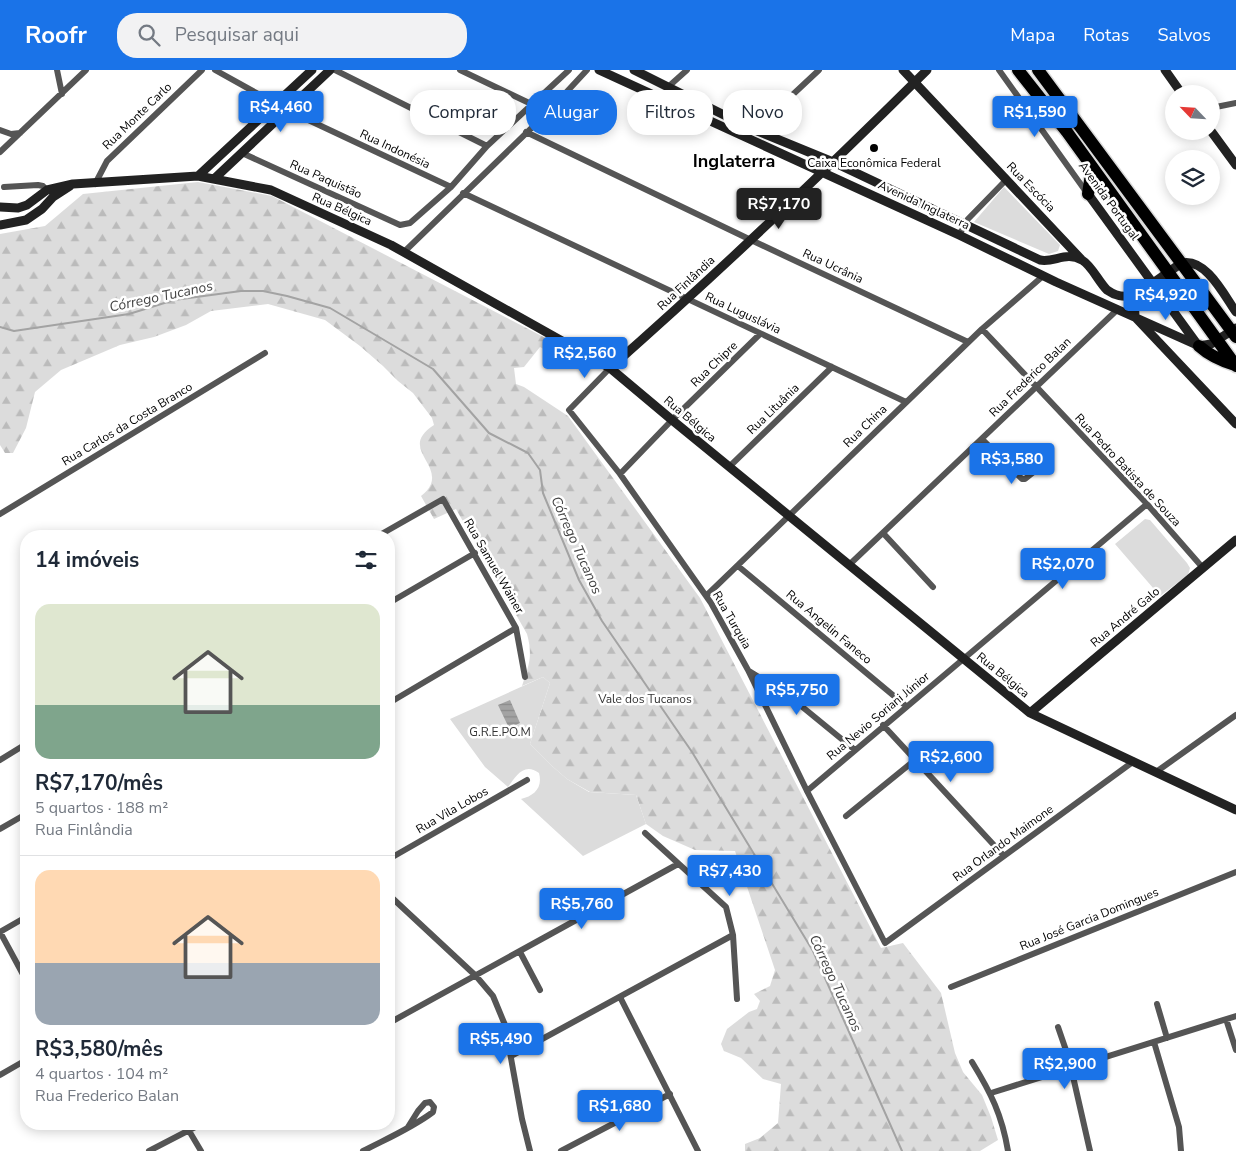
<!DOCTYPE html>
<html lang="pt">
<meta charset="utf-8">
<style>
body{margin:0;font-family:"Nunito Sans",sans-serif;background:#f2f2f3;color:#1f2937;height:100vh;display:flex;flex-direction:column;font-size:19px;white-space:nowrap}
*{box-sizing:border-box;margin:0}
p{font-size:16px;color:#747a83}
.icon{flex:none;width:28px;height:28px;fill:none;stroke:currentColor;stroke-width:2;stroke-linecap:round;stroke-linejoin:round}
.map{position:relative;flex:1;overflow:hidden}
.side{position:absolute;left:20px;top:460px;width:375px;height:600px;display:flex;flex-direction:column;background:#fff;border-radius:20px;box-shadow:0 2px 12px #0003}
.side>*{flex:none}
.banner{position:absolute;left:410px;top:20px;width:475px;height:45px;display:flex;gap:10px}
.needle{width:32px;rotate:295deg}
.tools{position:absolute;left:1165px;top:15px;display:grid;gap:10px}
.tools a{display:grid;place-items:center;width:55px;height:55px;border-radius:50%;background:#fff;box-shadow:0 2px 12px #0003;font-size:25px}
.price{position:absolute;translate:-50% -42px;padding:0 11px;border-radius:5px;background:#1a73e8;color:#fff;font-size:16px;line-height:32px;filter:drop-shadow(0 1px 2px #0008)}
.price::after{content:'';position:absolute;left:50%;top:30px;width:15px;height:11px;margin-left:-8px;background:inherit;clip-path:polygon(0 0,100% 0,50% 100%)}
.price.current{background:#222;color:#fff}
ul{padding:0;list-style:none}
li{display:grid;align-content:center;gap:10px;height:265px;padding:0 15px}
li+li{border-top:1px solid #e0e1e3}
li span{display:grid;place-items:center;height:155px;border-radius:15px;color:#555}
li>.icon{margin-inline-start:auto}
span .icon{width:90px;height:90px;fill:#fffc;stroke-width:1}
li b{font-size:21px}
h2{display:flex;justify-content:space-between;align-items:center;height:60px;padding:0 15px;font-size:21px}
.pill{padding:0 18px;border-radius:20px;background:#fff;box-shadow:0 2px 12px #0003;font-size:18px;line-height:45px}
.pill.current{background:#1a73e8;color:#fff}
header{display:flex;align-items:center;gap:30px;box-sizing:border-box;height:70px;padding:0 25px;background:#1a73e8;color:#fff}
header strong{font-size:24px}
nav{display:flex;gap:28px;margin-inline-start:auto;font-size:18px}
.search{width:350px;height:45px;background:#f2f2f3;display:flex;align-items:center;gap:12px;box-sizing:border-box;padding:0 18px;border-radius:20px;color:#747a83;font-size:19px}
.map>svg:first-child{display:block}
.forest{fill:url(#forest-firs)}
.green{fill:#dcdcdc}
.water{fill:url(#water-rules)}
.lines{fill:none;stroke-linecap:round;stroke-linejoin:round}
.stream{stroke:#a3a3a3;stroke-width:2}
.highway-casing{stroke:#dbdbdb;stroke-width:15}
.street{stroke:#555;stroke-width:6}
.secondary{stroke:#222;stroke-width:9}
.highway{stroke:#000;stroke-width:12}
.poi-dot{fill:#000;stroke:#fff;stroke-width:2}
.labels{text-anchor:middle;stroke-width:5;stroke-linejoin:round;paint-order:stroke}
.street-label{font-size:12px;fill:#000;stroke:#fff}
.poi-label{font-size:12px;fill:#000;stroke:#fff}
.park-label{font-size:12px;fill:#333;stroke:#fff}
.water-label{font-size:14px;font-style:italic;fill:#444;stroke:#fff}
.district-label{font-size:18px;font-weight:bold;fill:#000;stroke:#fff}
</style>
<header>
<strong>Roofr</strong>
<div class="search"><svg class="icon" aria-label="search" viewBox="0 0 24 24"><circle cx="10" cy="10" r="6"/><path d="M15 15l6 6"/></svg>Pesquisar aqui</div>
<nav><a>Mapa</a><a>Rotas</a><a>Salvos</a></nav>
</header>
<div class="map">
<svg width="1236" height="1081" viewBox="0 0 1236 1081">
<defs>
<pattern id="forest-firs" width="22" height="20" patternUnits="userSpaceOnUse" patternTransform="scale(1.25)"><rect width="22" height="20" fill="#dcdcdc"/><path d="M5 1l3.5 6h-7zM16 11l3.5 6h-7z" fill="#bbb"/></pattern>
<pattern id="water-rules" width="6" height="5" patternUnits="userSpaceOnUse" patternTransform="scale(1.25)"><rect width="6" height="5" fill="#a3a3a3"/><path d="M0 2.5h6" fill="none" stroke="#8b8b8b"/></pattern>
</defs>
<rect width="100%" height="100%" fill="#fff"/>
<path class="forest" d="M198 112 272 126 561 276 555 285 540 277 524 297 514 298 516 314 524 317 568 346 700 528 881 878 903 873 941 923 955 983 963 1002 982 1025 991 1047 998 1070 980 1081H745V1074L760 1068 778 1053 781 1014 763 1009 741 988 724 981 721 974 727 959 749 942 757 939 760 931 754 924 770 916 775 900 735 781 695 780 663 766 646 754 636 725 590 722 567 709 552 696 530 674 550 613 543 607 522 616C529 595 533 586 527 564L456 439 434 449 421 426C425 423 429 419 431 414 439 392 400 377 434 355L432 348 413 323 398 311 383 296 360 276 325 250 268 234 211 241 186 255 154 267 120 275 61 300 35 322 26 358 13 383H5L0 375V164L45 156 83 124Z"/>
<path class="green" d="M1004 117 1060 175 1058 181 1049 184 974 152Z
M1145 449 1150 450 1187 493 1190 498 1188 505 1160 526 1115 474Z
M543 607 550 613 530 674 552 696 567 709 589 722 636 725 646 754 583 786 521 729C534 726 543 718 539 703 524 692 516 706 508 717L485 697 450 649Z"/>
<path class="water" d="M510 630 520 653 509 658 498 635Z"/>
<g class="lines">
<path class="stream" d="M0 257 14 261 129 244 174 230 241 221H263L287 226 330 238 433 299 489 363 528 383 540 400 543 423 579 510 602 551 692 682 813 881 902 1081"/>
<g class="highway-casing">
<path id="highway" d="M1018 0 1067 62 1236 296
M1038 0 1236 267
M1088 124 1092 97
M1199 276C1210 286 1222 291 1235 295"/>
</g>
<path class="street" d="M57 0 62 24
M215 0 287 40 451 117
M335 0 487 76
M460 0 548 42
M999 0 1087 123
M668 17 687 0
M1211 38 1236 33
M0 60 11 64 20 63
M755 60 819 0
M526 62 751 170 968 272
M0 82 86 0
M242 83 400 155 410 153 451 117 487 76 569 0
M95 114 107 91 202 0
M4 117 38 115 43 116 47 120
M463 123 906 332
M959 165 968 149 1006 110
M404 182 548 42 587 0
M982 259 1147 434 1203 498
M610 298 569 340 620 404 711 533 748 600 807 721 885 873 1134 691
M982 369 1022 409H1025L1050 389
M729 397 832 297
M620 404 672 350 760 264
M0 444 265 283
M883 463 933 517
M378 466 443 429 516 558 525 607
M849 495 1118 239
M738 496 906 636
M706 526 982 259 1043 206
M389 533 475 483
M749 601 789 626 855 680
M389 633 516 558
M883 655 1004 786
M0 690 26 674
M1156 702 1236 645
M807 721 1147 434
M846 746 915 690
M0 759 26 744
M645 763 726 837 733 865 737 929
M389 789 527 710
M389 825 476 906 493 926 505 955 522 1049 530 1081
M0 862 26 910
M0 862 26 847
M520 882 540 920
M951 917 1236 802
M620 927 698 1081
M1157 934 1167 968
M1226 949 1236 980
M389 953 678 794
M1058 957 1069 989 1090 1081
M1154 972 1179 1057 1181 1081
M511 986 733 865
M972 992C991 1023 1002 1045 1008 1081
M0 1005 26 990
M991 1023 1236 946
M185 1054 201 1081
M149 1081 201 1054
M363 1081C386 1069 412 1058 433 1042L434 1037 430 1032 425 1033 418 1041 408 1057
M561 1081 670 1024"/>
<path class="secondary" d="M599 0 959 165 1056 212 1199 276 1211 274 1236 258
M634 0 722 44 755 60 833 92 1040 190C1054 193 1066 181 1082 190 1092 196 1098 211 1107 220 1114 225 1124 228 1133 225 1143 222 1170 200 1182 193 1206 188 1224 225 1236 242
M903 0 1081 189
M1165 0 1182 24
M1211 61 1236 95
M198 106 312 0
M215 108 330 0
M1088 124 1197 274
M0 137 18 138 27 135 47 120 73 114 198 106 271 120 391 175 610 298 672 350 1030 643 1236 740
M0 155 26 150 42 139 53 127 70 116
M1134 225 1135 247 1236 354
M610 298C719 202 824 102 927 0
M1030 643 1236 470"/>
<use href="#highway" class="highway"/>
</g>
<circle class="poi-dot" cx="874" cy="78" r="5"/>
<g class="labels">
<g class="street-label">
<text transform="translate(137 46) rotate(-44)" y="4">Rua Monte Carlo</text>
<text transform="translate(395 79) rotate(25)" y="4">Rua Indonésia</text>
<text transform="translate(326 109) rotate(24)" y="4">Rua Paquistão</text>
<text transform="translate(1031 117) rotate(46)" y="4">Rua Escócia</text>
<text transform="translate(1109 131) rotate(54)" y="4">Avenida Portugal</text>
<text transform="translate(924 135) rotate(25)" y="4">Avenida Inglaterra</text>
<text transform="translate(342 139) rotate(24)" y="4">Rua Bélgica</text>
<text transform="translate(833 196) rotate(25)" y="4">Rua Ucrânia</text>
<text transform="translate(686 213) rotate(-43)" y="4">Rua Finlândia</text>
<text transform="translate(743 243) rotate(25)" y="4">Rua Luguslávia</text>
<text transform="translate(714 294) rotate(-44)" y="4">Rua Chipre</text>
<text transform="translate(1030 307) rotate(-44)" y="4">Rua Frederico Balan</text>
<text transform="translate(773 339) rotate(-44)" y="4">Rua Lituânia</text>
<text transform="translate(690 349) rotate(40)" y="4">Rua Bélgica</text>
<text transform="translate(127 354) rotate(-31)" y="4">Rua Carlos da Costa Branco</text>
<text transform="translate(865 356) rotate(-44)" y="4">Rua China</text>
<text transform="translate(1128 400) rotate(47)" y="4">Rua Pedro Batista de Souza</text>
<text transform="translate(494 496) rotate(60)" y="4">Rua Samuel Wainer</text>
<text transform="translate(1125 547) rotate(-40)" y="4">Rua André Galo</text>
<text transform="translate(732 550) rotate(60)" y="4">Rua Turquia</text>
<text transform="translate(829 557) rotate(40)" y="4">Rua Angelin Faneco</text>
<text transform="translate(1003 605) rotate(39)" y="4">Rua Bélgica</text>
<text transform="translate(878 646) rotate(-40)" y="4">Rua Nevio Soriani Júnior</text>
<text transform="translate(452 740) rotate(-30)" y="4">Rua Vila Lobos</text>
<text transform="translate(1003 773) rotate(-36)" y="4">Rua Orlando Maimone</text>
<text transform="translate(1089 849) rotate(-22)" y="4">Rua José Garcia Domingues</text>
</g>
<g class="poi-label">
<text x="874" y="97">Caixa Econômica Federal</text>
</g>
<g class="park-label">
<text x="645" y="633">Vale dos Tucanos</text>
<text x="500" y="666">G.R.E.PO.M</text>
</g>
<g class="water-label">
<text transform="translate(161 226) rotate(-12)" y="5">Córrego Tucanos</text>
<text transform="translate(577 475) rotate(66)" y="5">Córrego Tucanos</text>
<text transform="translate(836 913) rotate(65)" y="5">Córrego Tucanos</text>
</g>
<g class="district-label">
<text x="734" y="97">Inglaterra</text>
</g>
</g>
</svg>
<div class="tools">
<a><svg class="needle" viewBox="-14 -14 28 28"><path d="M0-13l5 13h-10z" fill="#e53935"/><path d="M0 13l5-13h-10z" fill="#747a83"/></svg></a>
<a><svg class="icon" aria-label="layers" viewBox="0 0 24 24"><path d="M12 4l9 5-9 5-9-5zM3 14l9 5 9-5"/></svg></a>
</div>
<b class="price" style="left:281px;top:63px">R$4,460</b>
<b class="price" style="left:1035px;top:68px">R$1,590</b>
<b class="price current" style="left:779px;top:160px">R$7,170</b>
<b class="price" style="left:1166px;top:251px">R$4,920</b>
<b class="price" style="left:585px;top:309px">R$2,560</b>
<b class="price" style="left:1012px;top:415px">R$3,580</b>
<b class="price" style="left:1063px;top:520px">R$2,070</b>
<b class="price" style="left:797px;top:646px">R$5,750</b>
<b class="price" style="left:951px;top:713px">R$2,600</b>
<b class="price" style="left:730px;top:827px">R$7,430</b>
<b class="price" style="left:582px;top:860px">R$5,760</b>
<b class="price" style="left:501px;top:995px">R$5,490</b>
<b class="price" style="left:1065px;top:1020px">R$2,900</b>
<b class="price" style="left:620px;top:1062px">R$1,680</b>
<div class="banner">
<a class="pill">Comprar</a>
<a class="pill current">Alugar</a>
<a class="pill">Filtros</a>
<a class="pill">Novo</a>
</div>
<section class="side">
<h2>14 imóveis<svg class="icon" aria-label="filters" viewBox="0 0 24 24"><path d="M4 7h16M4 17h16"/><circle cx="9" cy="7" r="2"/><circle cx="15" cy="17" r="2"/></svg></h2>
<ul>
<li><span style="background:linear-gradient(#dfe7d0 65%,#7fa58c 0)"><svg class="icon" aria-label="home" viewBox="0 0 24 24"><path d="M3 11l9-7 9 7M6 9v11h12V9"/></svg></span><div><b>R$7,170/mês</b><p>5 quartos · 188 m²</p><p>Rua Finlândia</p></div></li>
<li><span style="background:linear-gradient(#ffd9b3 60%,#9aa5b1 0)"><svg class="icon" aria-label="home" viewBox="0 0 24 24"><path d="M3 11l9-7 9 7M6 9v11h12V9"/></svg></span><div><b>R$3,580/mês</b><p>4 quartos · 104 m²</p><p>Rua Frederico Balan</p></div></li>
</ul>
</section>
</div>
